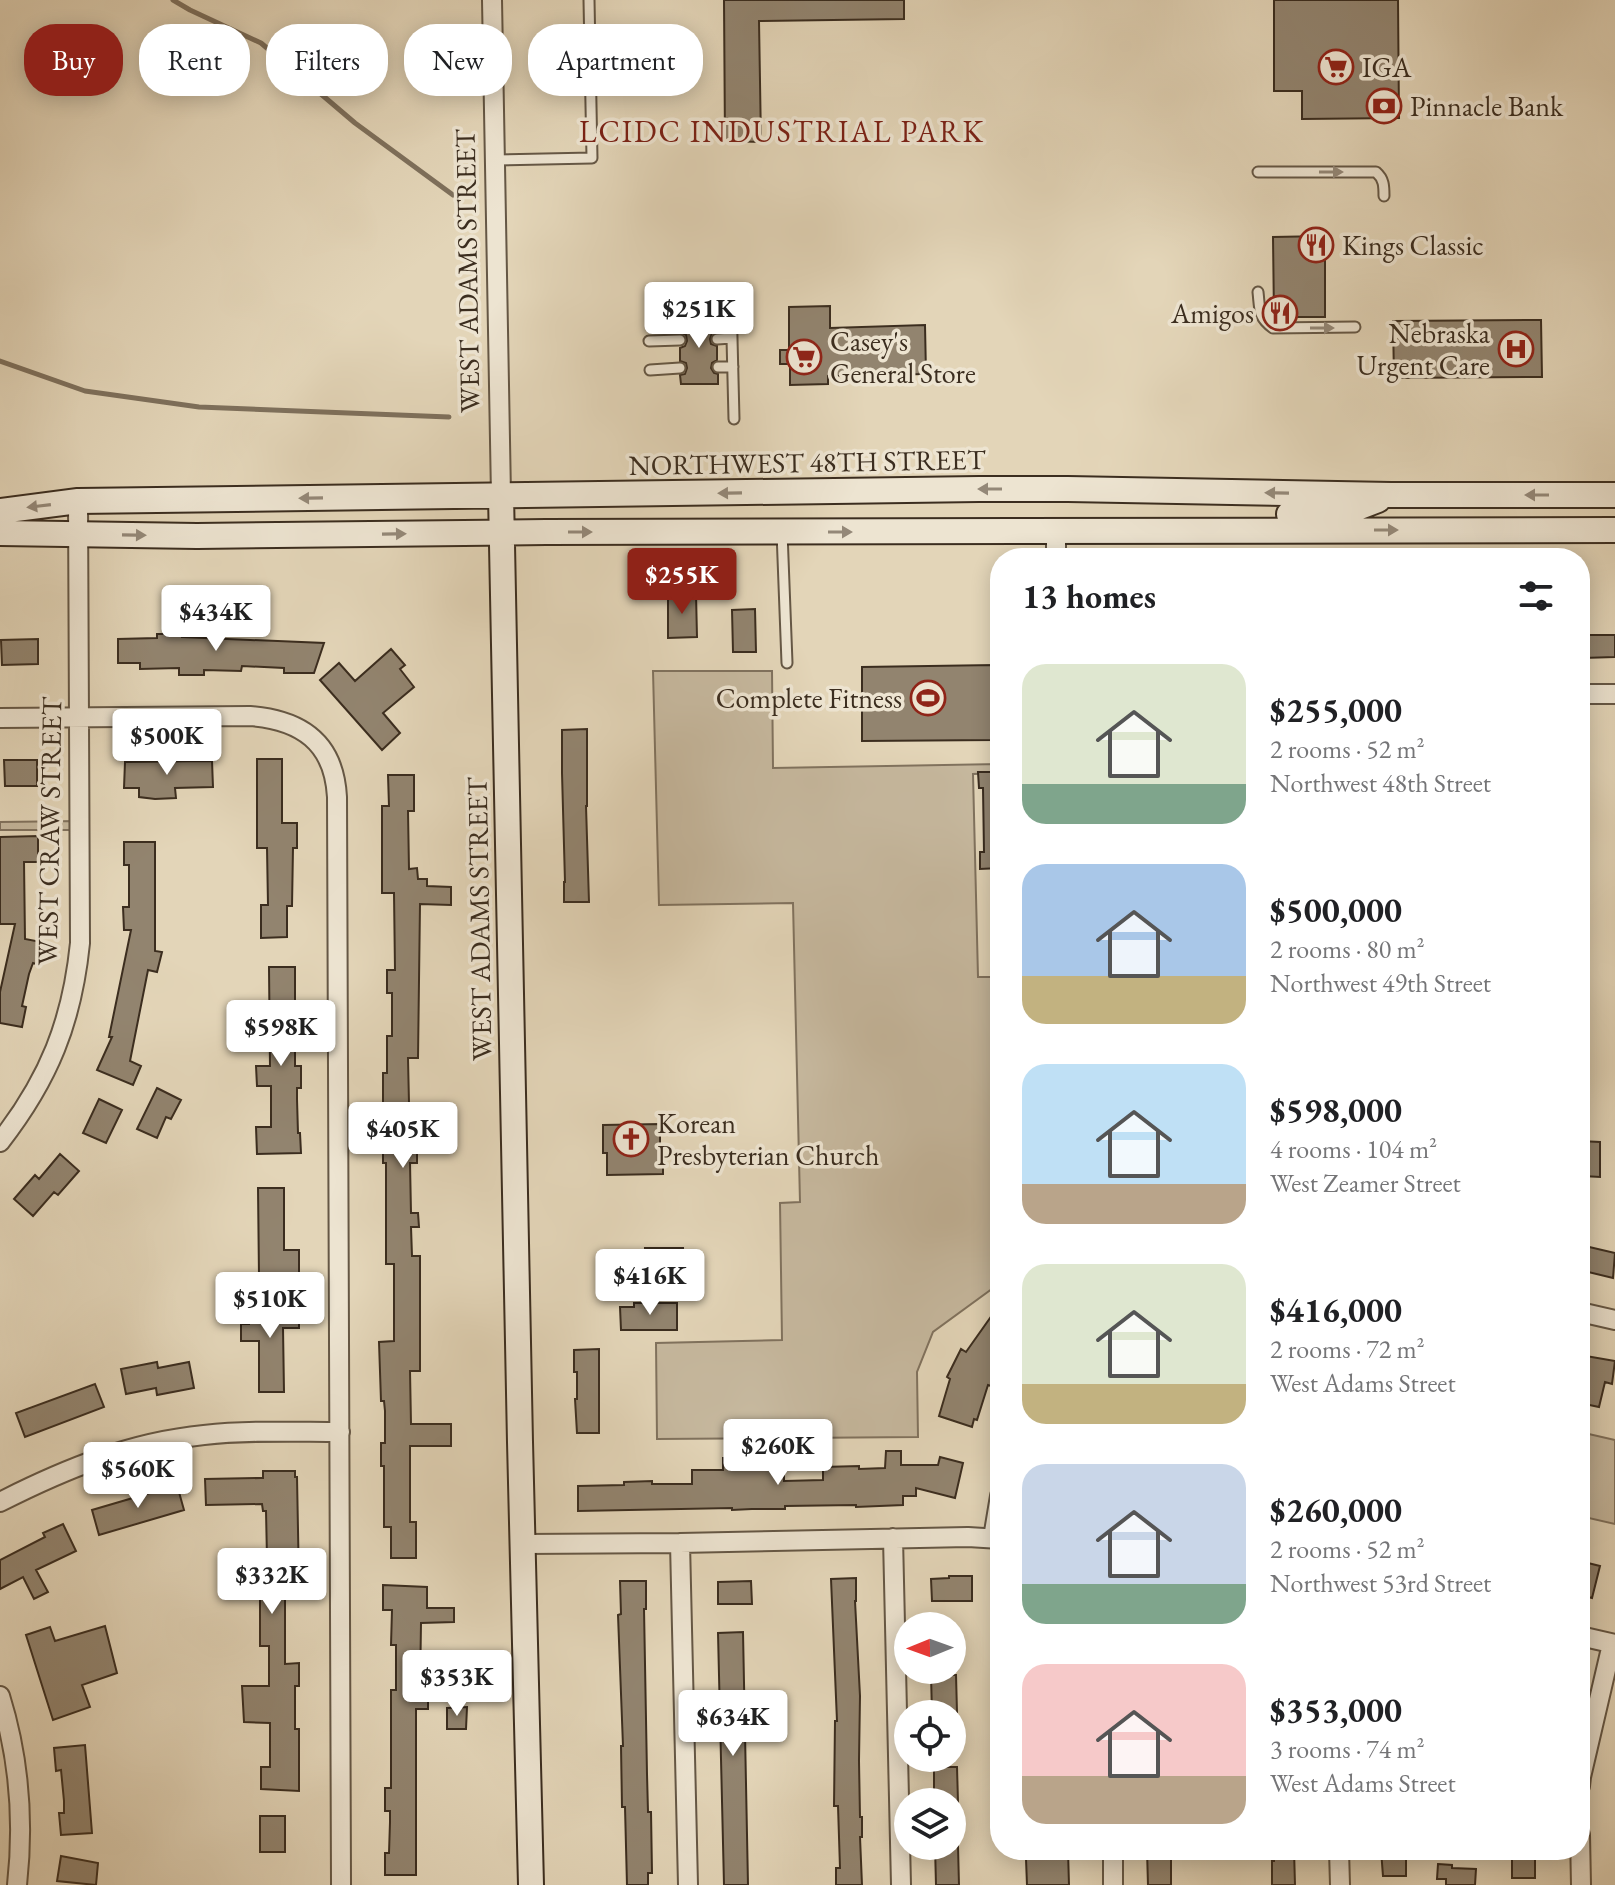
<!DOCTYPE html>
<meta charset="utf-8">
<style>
body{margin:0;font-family:"EB Garamond",serif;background:#f6f6f6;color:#202124;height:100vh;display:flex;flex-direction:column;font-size:30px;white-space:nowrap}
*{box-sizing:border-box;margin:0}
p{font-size:26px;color:#757577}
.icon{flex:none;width:44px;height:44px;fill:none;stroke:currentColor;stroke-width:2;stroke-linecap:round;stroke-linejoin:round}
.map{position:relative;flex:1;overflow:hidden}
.drawer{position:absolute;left:990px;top:548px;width:600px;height:1312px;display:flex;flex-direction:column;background:#fff;border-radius:32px;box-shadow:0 4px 20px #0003}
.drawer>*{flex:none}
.guide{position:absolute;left:24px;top:24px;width:760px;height:72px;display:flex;gap:16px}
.needle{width:52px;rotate:269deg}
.tools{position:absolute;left:894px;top:1612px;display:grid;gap:16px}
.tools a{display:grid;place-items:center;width:72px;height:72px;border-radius:50%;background:#fff;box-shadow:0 4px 20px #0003;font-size:40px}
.price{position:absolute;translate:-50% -68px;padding:0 18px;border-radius:8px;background:#fff;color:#222;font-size:26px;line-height:52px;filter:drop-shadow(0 2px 4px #0008)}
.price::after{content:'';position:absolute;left:50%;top:48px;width:24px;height:18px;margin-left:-12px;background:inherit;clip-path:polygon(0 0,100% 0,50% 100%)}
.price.on{background:#8f2418;color:#fff}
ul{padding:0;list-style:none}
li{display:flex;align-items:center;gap:24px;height:200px;padding:0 32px}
li span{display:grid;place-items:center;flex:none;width:224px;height:160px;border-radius:24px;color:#555}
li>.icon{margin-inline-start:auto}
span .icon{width:96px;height:96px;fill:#fffc;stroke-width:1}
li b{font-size:34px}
h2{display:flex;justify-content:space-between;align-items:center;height:96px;padding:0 32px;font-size:34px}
.tag{padding:0 28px;border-radius:32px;background:#fff;box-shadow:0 4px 20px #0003;font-size:28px;line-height:72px}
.tag.on{background:#8f2418;color:#fff}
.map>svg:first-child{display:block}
.green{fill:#c6b89e;stroke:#80725e;stroke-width:2}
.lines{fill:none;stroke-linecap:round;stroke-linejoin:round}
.stream{stroke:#7e705c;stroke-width:5}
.building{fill:#92846f;stroke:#3b2d1f;stroke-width:2}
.lane-casing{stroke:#655745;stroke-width:13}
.street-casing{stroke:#655745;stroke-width:22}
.secondary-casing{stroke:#3b2d1f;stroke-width:28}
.lane{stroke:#ede4d1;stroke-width:9}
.street{stroke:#ede4d1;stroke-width:18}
.secondary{stroke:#ede4d1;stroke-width:24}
.oneway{fill:#948878}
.labels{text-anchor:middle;stroke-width:7;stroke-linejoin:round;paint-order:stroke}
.poi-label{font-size:28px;fill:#3b2d1f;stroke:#ede4d1;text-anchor:start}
.street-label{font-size:28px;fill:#3b2d1f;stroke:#ede4d1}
.neighbourhood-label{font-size:30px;letter-spacing:2px;fill:#7a1f14;stroke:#ede4d1}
</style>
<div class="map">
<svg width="1615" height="1885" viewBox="0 0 1615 1885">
<rect width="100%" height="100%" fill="#e3d5b8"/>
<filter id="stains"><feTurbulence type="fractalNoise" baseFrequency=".0025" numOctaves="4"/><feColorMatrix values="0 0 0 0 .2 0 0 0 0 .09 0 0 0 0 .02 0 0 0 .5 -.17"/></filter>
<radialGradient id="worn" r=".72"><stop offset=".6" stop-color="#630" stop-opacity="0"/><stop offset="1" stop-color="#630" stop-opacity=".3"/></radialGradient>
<path class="green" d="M653 671H772L773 768 1000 764V773L973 774 978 977H1000V1283L933 1332 917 1372 918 1437 657 1439 656 1343 782 1340 780 1203 800 1202 793 903 659 905Z
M79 821 80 830H0V822Z
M1580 1432 1615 1440V1524L1580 1516Z"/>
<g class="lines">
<path class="stream" d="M173 0 190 10 261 43 355 123 453 195
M0 361 85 391 199 407 449 417"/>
</g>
<path class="building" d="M724 0H904V19L759 21 761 142 725 141Z
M1274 0H1398L1399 118 1302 119V91H1274Z
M1325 236V317H1274L1273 237Z
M830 306V328L925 325 926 374 828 376V384L790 385V364H780V350H789V307Z
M679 316H717V331L712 333 710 339 711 344 717 346V360L712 363 711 368 714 373 718 374V384H681L680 375 685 374 687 368 686 363 680 361V348L685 346 687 341 686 335 680 332Z
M1541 320 1542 377 1394 378 1393 321Z
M668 594H696L697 637 668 638Z
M755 609 756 652H733L732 610Z
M168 615H182V637L324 643 314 673H284V668L242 666 241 671 204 670V675H179V668L140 669V663H118V639L157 638V634H168Z
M1582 635H1615V657L1583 658Z
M38 639V664L2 665 1 640Z
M391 649 405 665 400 669 414 687 383 713 400 733 382 750 320 680 339 663 355 681Z
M995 665V740L862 741V667Z
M587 729V806H586L589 902H564V882H565L562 773V730Z
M257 759H282V823H297V848H293L292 906H287V937L261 938V905H268L267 848H257Z
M4 760H37V786H5Z
M212 761 213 787 175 788 176 798 155 799 139 797V788H124L125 762Z
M978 772H1000V868L980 869V852H984L983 788H979Z
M388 775H414V811H408L409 869 417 868 418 879H427V886L451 887V905L420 904 418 1058H408L409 1103H421L422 1127H417V1163H410L411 1213H418L419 1227H411L412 1256H420V1371H410L411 1424H451V1446H410V1522H416V1558H391V1527H384V1466H381V1443H385V1411L384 1401H381L379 1342 394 1341V1264H386V1163H383V1073H387V1036H392V993H387V970H395L394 893H382V806H389Z
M38 836V862H24L25 939 41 942 36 964 33 963 29 974 22 1006 26 1007 22 1027 0 1023V992L15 924H0V837Z
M124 842H155V951L162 952 157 972 148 970 130 1061 141 1066 133 1085 97 1070 112 1037H109L131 930H124L123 907H129V865H124Z
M269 967H295V1066H301V1088H297V1099L298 1133H300L301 1153 257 1154 256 1127H271V1086H257L256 1066H270Z
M157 1088 181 1100 171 1119 166 1117 157 1138 137 1129Z
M99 1099 122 1110 106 1143 83 1133Z
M660 1124V1152H663V1174L607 1175V1153H603V1125Z
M1580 1141 1600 1142V1177L1583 1176V1166H1580Z
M60 1154 79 1171 58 1195 54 1192 33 1216 14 1199 35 1175 39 1179Z
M258 1188H284V1250H299V1276H259Z
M1585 1246 1615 1253 1613 1278 1580 1270Z
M645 1248H683V1266H646Z
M249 1303H299V1328H283L284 1392H259V1341H241V1324H249Z
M634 1303H677V1330H621L620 1307H634Z
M1000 1304V1367L991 1386 988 1385 977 1420 974 1419 972 1427 939 1416 950 1379 947 1377 961 1349 966 1352Z
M599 1349V1433H577L575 1399H577V1372H574V1350Z
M1580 1355 1615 1361 1612 1384 1605 1382 1599 1407 1580 1403Z
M157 1362 158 1368 189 1362 194 1388 157 1395 156 1388 126 1394 121 1369Z
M95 1384 104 1407 25 1437 16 1413Z
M886 1451H901V1465H938L940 1457 963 1463 955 1498 916 1488V1496H903V1505L856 1507V1505L785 1506V1509H752L732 1510V1508L578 1511V1486L624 1485V1482L652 1481V1484H692V1470H723V1458L784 1457V1481L823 1480V1467L859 1466V1469L885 1468Z
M263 1471H295V1477H297L299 1583H285V1664L299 1663V1686H295V1729H299V1791L261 1789V1767H270V1723L244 1722 242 1686H269V1646H260V1558H267L266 1511H263L262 1504 206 1505 205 1479 261 1478H263Z
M177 1485 184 1510 99 1535 92 1510Z
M63 1524 76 1551 36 1570 48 1592 34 1599 23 1577 0 1589V1560L45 1537 43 1533Z
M1580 1561 1600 1566 1592 1598 1580 1595Z
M949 1576H972V1601H932L931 1579 949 1578Z
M856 1578V1601H855L860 1696 859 1761 860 1817H862V1837H860L862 1885H836V1868H840L838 1806H834L835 1721H837L831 1579Z
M620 1581H646V1609H644L647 1774 648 1812H651L652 1873H648V1885H627L625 1807H622L621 1746H623L618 1615 621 1614Z
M751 1581 752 1604H718V1582Z
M383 1585 427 1587V1608H454V1622L421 1623 420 1689H428V1709H416V1875H385V1853H389L390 1822V1811H385V1788H391V1690H396V1645H391L392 1610H383Z
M105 1626 117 1673 82 1685 90 1707 53 1720 26 1635 50 1627 55 1641Z
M743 1632 748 1885H724L718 1633Z
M931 1675H956L957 1712 932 1713Z
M467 1707 466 1729H447V1708Z
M85 1745 92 1833 61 1835 59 1813H64V1801L61 1770 56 1771 54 1748Z
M934 1767H957L958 1802H934Z
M260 1816H285V1852H260Z
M935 1846H958L959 1885H936Z
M1050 1850H1068L1069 1885H1027L1026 1859 1050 1858Z
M1147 1850H1171V1885H1148Z
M1274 1850H1294L1295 1885H1272V1861H1274Z
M1381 1850H1406V1876H1383Z
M1512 1850H1535V1878H1512Z
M61 1856 98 1863 96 1885 57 1881Z
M1438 1864 1452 1865V1868L1476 1869 1475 1885H1446V1879H1437Z"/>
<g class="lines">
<g class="lane-casing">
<path id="lane" d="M495 160 592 158 589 0
M1258 172H1376C1384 179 1384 186 1384 196
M1258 292C1260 310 1258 317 1273 328L1355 327
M731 298 734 419
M717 339 732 338
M649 341 680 340
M718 367H733
M650 370 680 368
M782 532 787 663"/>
</g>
<g class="street-casing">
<path id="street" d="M492 0 501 495
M1056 531V558
M1580 694H1615
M0 718 250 716C301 720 334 742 337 797L341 1885
M0 1142C49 1079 72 1022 80 943L78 501
M1580 1312 1615 1320
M0 1502C65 1469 131 1442 204 1435 249 1430 295 1432 340 1432
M893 1538 901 1885
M993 1538 1000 1496
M680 1543 688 1885
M524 1544 680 1543 968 1537 1000 1539
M1580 1636 1615 1644
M0 1696C19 1757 24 1822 17 1885
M1580 1786 1581 1777 1612 1644
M1580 1835 1581 1885
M1113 1850V1885
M1339 1850 1340 1885"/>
</g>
<g class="secondary-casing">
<path id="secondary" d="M501 495 520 1442 531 1885
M0 511 78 501 979 489H1068L1391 495H1615
M1289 514 1344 513 1378 500
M0 533 197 536 546 532 1615 530"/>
</g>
<use href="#lane" class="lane"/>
<use href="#street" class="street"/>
<use href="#secondary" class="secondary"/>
</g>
<defs><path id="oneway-solid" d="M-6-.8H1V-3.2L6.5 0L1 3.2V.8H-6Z" transform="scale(2)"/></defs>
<g class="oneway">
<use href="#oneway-solid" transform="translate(1331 172)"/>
<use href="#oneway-solid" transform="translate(1322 328)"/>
<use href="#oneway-solid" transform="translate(990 489) rotate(180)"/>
<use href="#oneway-solid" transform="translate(730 493) rotate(179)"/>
<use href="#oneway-solid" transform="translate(1277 493) rotate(-179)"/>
<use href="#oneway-solid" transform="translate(1537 495) rotate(180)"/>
<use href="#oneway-solid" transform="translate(311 498) rotate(179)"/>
<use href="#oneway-solid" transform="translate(39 506) rotate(173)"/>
<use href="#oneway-solid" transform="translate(1386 530)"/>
<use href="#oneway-solid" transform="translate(580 532)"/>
<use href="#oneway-solid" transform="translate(840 532)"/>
<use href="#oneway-solid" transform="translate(394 534) rotate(-1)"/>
<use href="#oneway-solid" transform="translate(134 535) rotate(1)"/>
</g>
<defs>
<g id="supermarket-ring" transform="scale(1.8)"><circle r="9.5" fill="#ede4d1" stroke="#8f2418" stroke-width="1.5"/><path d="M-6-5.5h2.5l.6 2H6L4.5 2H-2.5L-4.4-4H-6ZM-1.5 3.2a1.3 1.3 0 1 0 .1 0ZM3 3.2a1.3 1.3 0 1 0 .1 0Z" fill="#8f2418"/></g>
<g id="bank-ring" transform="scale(1.8)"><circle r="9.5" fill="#ede4d1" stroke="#8f2418" stroke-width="1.5"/><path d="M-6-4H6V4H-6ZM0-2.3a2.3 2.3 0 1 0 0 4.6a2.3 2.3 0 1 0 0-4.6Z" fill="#8f2418"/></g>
<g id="restaurant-ring" transform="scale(1.8)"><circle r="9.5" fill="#ede4d1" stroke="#8f2418" stroke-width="1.5"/><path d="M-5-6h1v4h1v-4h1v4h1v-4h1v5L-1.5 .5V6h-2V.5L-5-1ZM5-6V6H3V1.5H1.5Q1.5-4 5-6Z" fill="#8f2418"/></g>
<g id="hospital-ring" transform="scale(1.8)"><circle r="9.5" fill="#ede4d1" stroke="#8f2418" stroke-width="1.5"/><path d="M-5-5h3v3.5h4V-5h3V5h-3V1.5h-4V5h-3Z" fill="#8f2418"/></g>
<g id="stadium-ring" transform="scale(1.8)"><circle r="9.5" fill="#ede4d1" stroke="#8f2418" stroke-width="1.5"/><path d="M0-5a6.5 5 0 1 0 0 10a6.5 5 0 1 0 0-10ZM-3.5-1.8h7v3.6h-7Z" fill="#8f2418"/></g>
<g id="church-ring" transform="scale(1.8)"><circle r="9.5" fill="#ede4d1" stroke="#8f2418" stroke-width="1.5"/><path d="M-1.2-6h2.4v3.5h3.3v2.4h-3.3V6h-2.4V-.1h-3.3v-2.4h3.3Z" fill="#8f2418"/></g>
</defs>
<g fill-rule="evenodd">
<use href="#supermarket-ring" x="1336" y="67"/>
<use href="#bank-ring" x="1384" y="106"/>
<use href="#restaurant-ring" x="1316" y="245"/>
<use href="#restaurant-ring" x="1280" y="313"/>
<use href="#hospital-ring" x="1516" y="349"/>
<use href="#supermarket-ring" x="804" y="357"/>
<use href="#stadium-ring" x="928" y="698"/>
<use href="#church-ring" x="631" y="1139"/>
</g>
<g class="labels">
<g class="poi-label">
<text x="1362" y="77">IGA</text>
<text x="1410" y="116">Pinnacle Bank</text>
<text x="1342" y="255">Kings Classic</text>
<text x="1254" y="323" text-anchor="end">Amigos</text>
<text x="1490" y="343" text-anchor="end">Nebraska<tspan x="1490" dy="32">Urgent Care</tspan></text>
<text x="830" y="351">Casey's<tspan x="830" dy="32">General Store</tspan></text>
<text x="902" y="708" text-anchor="end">Complete Fitness</text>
<text x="657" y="1133">Korean<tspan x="657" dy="32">Presbyterian Church</tspan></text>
</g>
<g class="street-label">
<text transform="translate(467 271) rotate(-91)" y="10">WEST ADAMS STREET</text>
<text transform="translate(807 462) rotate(-1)" y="10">NORTHWEST 48TH STREET</text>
<text transform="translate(49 831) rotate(-89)" y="10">WEST CRAW STREET</text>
<text transform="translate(479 919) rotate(-91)" y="10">WEST ADAMS STREET</text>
</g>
<g class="neighbourhood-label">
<text x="782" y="142">LCIDC INDUSTRIAL PARK</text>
</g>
</g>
<rect width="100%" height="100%" filter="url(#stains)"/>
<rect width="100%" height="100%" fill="url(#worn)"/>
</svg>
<div class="tools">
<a><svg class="needle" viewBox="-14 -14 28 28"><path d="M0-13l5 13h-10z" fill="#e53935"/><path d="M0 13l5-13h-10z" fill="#757577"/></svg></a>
<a><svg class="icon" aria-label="locate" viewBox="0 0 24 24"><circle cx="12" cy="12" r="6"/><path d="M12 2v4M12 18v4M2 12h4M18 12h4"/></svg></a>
<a><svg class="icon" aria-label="layers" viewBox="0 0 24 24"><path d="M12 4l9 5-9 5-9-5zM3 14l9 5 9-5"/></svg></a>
</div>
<b class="price" style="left:699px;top:350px">$251K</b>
<b class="price on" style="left:682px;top:616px">$255K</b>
<b class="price" style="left:216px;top:653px">$434K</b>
<b class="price" style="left:167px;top:777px">$500K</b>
<b class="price" style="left:281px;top:1068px">$598K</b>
<b class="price" style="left:403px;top:1170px">$405K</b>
<b class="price" style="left:650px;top:1317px">$416K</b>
<b class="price" style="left:270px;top:1340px">$510K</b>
<b class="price" style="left:778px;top:1487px">$260K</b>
<b class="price" style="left:138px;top:1510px">$560K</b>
<b class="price" style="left:272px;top:1616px">$332K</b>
<b class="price" style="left:457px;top:1718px">$353K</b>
<b class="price" style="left:733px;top:1758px">$634K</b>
<div class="guide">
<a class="tag on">Buy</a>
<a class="tag">Rent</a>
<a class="tag">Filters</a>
<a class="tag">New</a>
<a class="tag">Apartment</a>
</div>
<section class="drawer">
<h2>13 homes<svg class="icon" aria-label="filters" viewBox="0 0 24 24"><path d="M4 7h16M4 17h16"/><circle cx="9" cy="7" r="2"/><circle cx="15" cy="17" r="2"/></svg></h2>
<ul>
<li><span style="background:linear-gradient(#dfe7d0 75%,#7fa58c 0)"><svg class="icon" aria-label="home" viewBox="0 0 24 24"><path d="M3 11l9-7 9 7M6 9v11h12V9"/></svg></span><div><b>$255,000</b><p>2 rooms · 52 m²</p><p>Northwest 48th Street</p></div></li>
<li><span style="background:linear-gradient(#a9c7e8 70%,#c2b280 0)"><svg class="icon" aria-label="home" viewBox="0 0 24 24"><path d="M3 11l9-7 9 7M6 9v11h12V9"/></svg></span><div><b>$500,000</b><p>2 rooms · 80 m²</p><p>Northwest 49th Street</p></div></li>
<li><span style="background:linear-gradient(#bfe0f5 75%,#b9a48a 0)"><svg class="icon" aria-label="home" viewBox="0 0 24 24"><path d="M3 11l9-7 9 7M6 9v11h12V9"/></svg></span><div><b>$598,000</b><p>4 rooms · 104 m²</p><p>West Zeamer Street</p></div></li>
<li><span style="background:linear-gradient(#dfe7d0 75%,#c2b280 0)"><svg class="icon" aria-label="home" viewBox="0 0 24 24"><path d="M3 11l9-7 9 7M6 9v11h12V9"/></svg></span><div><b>$416,000</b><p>2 rooms · 72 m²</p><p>West Adams Street</p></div></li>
<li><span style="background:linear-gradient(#c9d6e8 75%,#7fa58c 0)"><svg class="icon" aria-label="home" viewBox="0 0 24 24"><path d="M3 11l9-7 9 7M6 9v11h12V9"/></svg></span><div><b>$260,000</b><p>2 rooms · 52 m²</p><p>Northwest 53rd Street</p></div></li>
<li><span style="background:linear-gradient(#f6c9c9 70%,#b9a48a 0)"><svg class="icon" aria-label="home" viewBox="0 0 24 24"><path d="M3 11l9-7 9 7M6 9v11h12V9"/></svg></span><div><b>$353,000</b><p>3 rooms · 74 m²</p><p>West Adams Street</p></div></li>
</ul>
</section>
</div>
